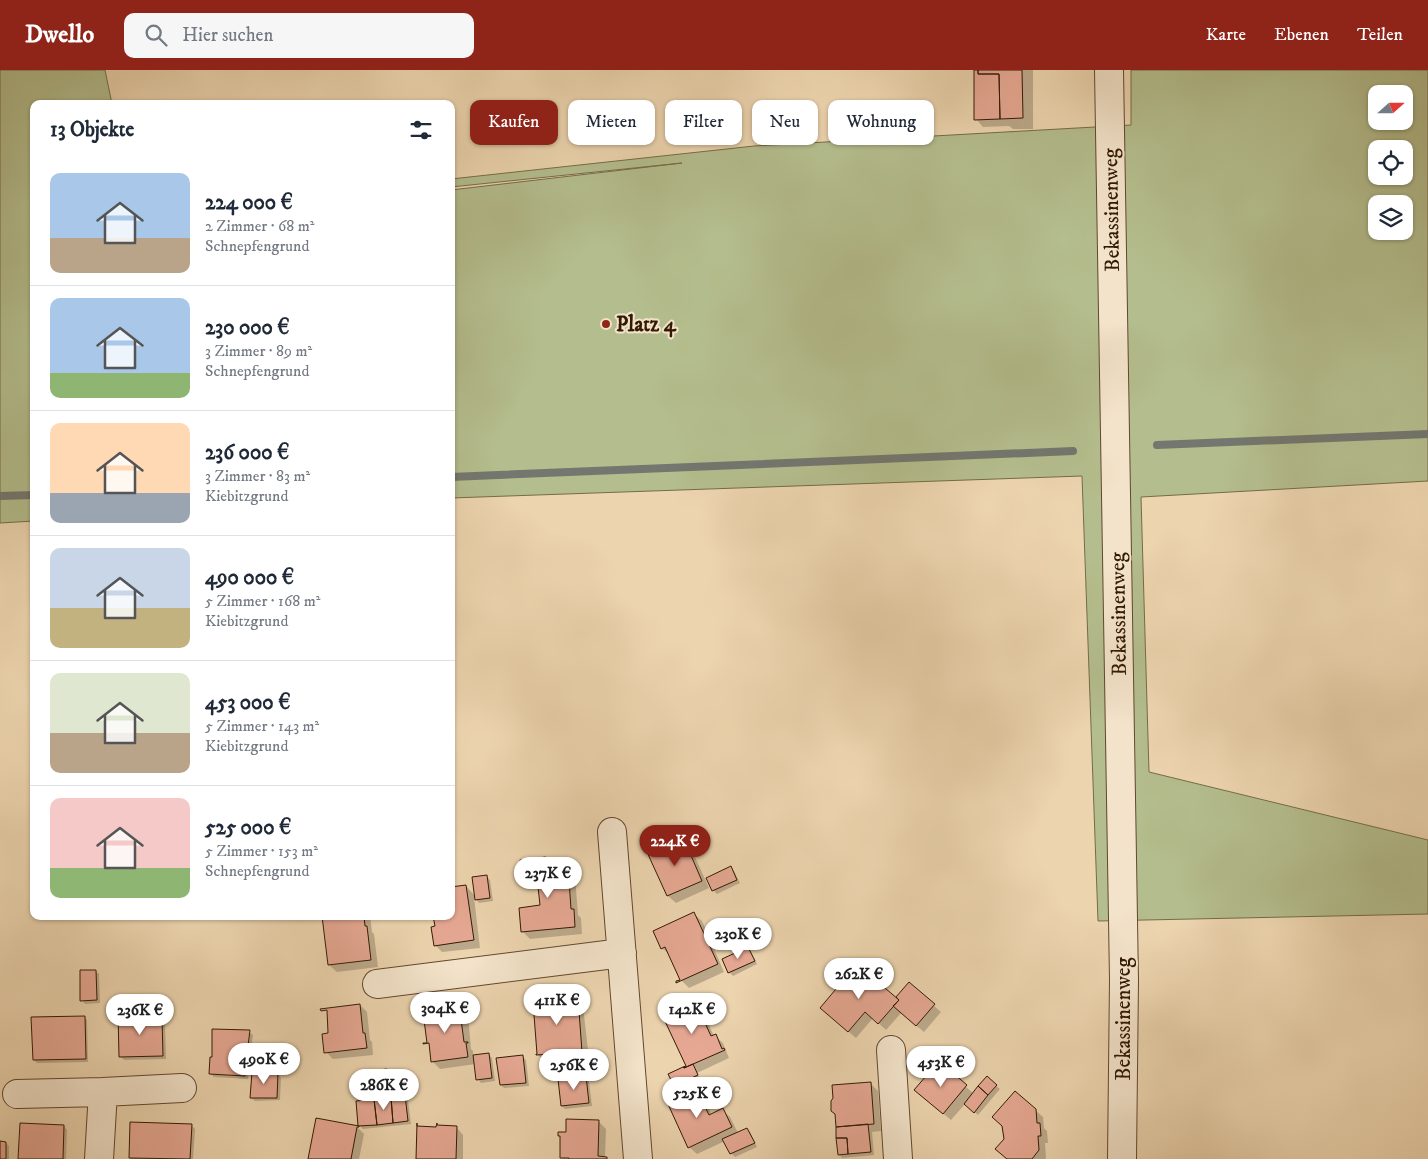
<!DOCTYPE html>
<html lang="de">
<meta charset="utf-8">
<style>
body{margin:0;font-family:"IM FELL DW Pica",serif;background:#f6f6f7;color:#1f2937;height:100vh;display:flex;flex-direction:column;font-size:19px;white-space:nowrap}
*{box-sizing:border-box;margin:0}
p{font-size:16px;color:#747a83}
.icon{flex:none;width:28px;height:28px;fill:none;stroke:currentColor;stroke-width:2;stroke-linecap:round;stroke-linejoin:round}
.map{position:relative;flex:1;overflow:hidden}
.panel{position:absolute;left:30px;top:30px;width:425px;height:820px;display:flex;flex-direction:column;background:#fff;border-radius:10px;box-shadow:0 1px 4px #0004}
.panel>*{flex:none}
.top-card{position:absolute;left:470px;top:30px;width:475px;height:45px;display:flex;gap:10px}
.needle{width:32px;rotate:69deg}
.buttons{position:absolute;left:1368px;top:15px;display:grid;gap:10px}
.buttons a{display:grid;place-items:center;width:45px;height:45px;border-radius:10px;background:#fff;box-shadow:0 1px 4px #0004;font-size:25px}
.price{position:absolute;translate:-50% -42px;padding:0 11px;border-radius:18px;background:#fff;color:#222;font-size:16px;line-height:32px;filter:drop-shadow(0 1px 2px #0008)}
.price::after{content:'';position:absolute;left:50%;top:30px;width:15px;height:11px;margin-left:-8px;background:inherit;clip-path:polygon(0 0,100% 0,50% 100%)}
.price.selected{background:#8f2418;color:#fff}
ul{padding:0;list-style:none}
li{display:flex;align-items:center;gap:15px;height:125px;padding:0 20px}
li+li{border-top:1px solid #e0e1e3}
li span{display:grid;place-items:center;flex:none;width:140px;height:100px;border-radius:10px;color:#555}
li>.icon{margin-inline-start:auto}
span .icon{width:60px;height:60px;fill:#fffc;stroke-width:1}
li b{font-size:21px}
h2{display:flex;justify-content:space-between;align-items:center;height:60px;padding:0 20px;font-size:21px}
.tag{padding:0 18px;border-radius:10px;background:#fff;box-shadow:0 1px 4px #0004;font-size:18px;line-height:45px}
.tag.selected{background:#8f2418;color:#fff}
header{display:flex;align-items:center;gap:30px;box-sizing:border-box;height:70px;padding:0 25px;background:#8f2418;color:#fff}
header strong{font-size:24px}
nav{display:flex;gap:28px;margin-inline-start:auto;font-size:18px}
.search{width:350px;height:45px;background:#f6f6f7;display:flex;align-items:center;gap:12px;box-sizing:border-box;padding:0 18px;border-radius:10px;color:#747a83;font-size:19px}
.map>svg:first-child{display:block}
.green{fill:#b4bd8d;stroke:#746c48;fill-rule:evenodd}
.shadow{fill:#0003}
.lines{fill:none;stroke-linecap:round;stroke-linejoin:round}
.stream{stroke:#73776f;stroke-width:8}
.building{fill:#e6a893;stroke:#331a04}
.minor-casing{stroke:#61482e;stroke-width:30}
.minor{stroke:#f3e3ca;stroke-width:28}
.poi-dot{fill:#8f2418;stroke:#f3e3ca;stroke-width:2}
.labels{text-anchor:middle;stroke-width:4;stroke-linejoin:round;paint-order:stroke}
.street-label{font-size:21px;fill:#331a04;stroke:#f3e3ca}
.poi-label{font-size:21px;font-weight:bold;fill:#331a04;stroke:#f3e3ca;text-anchor:start}
</style>
<header>
<strong>Dwello</strong>
<div class="search"><svg class="icon" aria-label="search" viewBox="0 0 24 24"><circle cx="10" cy="10" r="6"/><path d="M15 15l6 6"/></svg>Hier suchen</div>
<nav><a>Karte</a><a>Ebenen</a><a>Teilen</a></nav>
</header>
<div class="map">
<svg width="1428" height="1089" viewBox="0 0 1428 1089">
<rect width="100%" height="100%" fill="#ecd4ae"/>
<filter id="stains"><feTurbulence type="fractalNoise" baseFrequency=".004" numOctaves="4"/><feColorMatrix values="0 0 0 0 .2 0 0 0 0 .09 0 0 0 0 .02 0 0 0 .5 -.17"/></filter>
<radialGradient id="worn" r=".72"><stop offset=".6" stop-color="#630" stop-opacity="0"/><stop offset="1" stop-color="#630" stop-opacity=".3"/></radialGradient>
<path class="green" d="M0 0H105L112 34H34V451L0 453Z
M1131 0H1428V411L1141 427 1149 702 1428 770V844L1098 851 1082 406 451 428V120L682 93 451 117V109L754 76 1131 55ZM1376 24H1404V51H1376ZM1376 79H1404V106H1376ZM1376 134H1404V161H1376Z"/>
<path class="shadow" d="M975 0H1033V59H1013L1009 56 983 57 976 49Z
M683 769 690 776 709 818 676 833 668 826 649 784Z
M546 788 553 795 554 798 567 797 575 805 578 845 581 848 582 864 530 869 522 861 541 836 538 807 530 808 523 801Z
M731 798 734 801 740 813 717 824 713 820Z
M486 806 490 810 493 831 479 833 474 827 480 878 442 882 435 875 451 846 466 816 475 826Z
M694 844 702 851 724 902 689 918 681 910 671 886 662 878Z
M323 846H370L372 862 374 864 378 897 337 902 329 895Z
M748 878 751 882 757 894 733 906 729 902Z
M95 901 99 904 100 933 85 934 82 930Z
M909 914 941 942 924 962 901 943 886 960 873 948 856 968 821 938 896 929Z
M576 928 583 936 589 989 546 992 538 985Z
M694 933 702 940 714 966H715L723 973 729 988 697 1003 700 1009 678 1019 675 1016 688 998Z
M360 935 367 942 370 970 372 972 373 985 333 989 326 982 330 964Z
M461 937 468 945 471 979 473 981V987L489 985 492 988 495 1011 481 1013 478 1009 476 994 440 999 432 991 430 975 428 973Z
M120 943H133L137 946V950L161 949 165 952 166 989 124 990 121 987Z
M84 947 87 950 88 992 37 993 34 990Z
M214 960 249 962 253 965 251 979H250L248 1009 214 1007 211 1004Z
M523 987 526 990 529 1016 504 1018 501 1015Z
M939 993 974 1024 987 1008 1000 1019 978 1045 965 1034 951 1050 923 1027Z
M387 1000 390 1004 393 1028 405 1027 408 1030 411 1054 363 1059 360 1056 375 1030Z
M278 1004 281 1008 280 1030 255 1031 251 1028Z
M585 1008 589 1011 592 1036 565 1039 562 1036Z
M870 1013 878 1021 881 1061 872 1062 874 1085 842 1088 839 1084 836 1044Z
M696 1020 703 1027 712 1045 722 1040 730 1047 738 1063 747 1059 750 1062 757 1077 735 1087 731 1083 725 1071 697 1084 689 1077Z
M1035 1040 1043 1047 1044 1058 1047 1061 1048 1073H1045L1046 1088 1045 1089H1008Z
M598 1051 606 1059 605 1088 608 1089H563L561 1087 567 1063Z
M191 1055 195 1059 193 1089H131L130 1088Z
M64 1056 67 1060 66 1089H20Z
M357 1057 364 1064 359 1089H309Z
M456 1057 463 1065V1089H417Z
M0 1073H6L9 1076V1089H0Z"/>
<g class="lines">
<path class="stream" d="M1157 375 1428 364
M451 407 1073 381
M0 426 34 425"/>
</g>
<path class="building" d="M974 0H978V4H999L1000 49 974 50Z
M978 0H1022L1023 48 1000 49 999 4H978Z
M683 767 702 811 667 826 646 780H648L649 782Z
M546 787 548 798 568 796 571 839H574L575 857 521 862 519 838 540 835 536 799 522 801 520 790Z
M731 796 737 810 712 821 706 808Z
M487 805 490 828 475 830 472 807Z
M466 815 474 870 434 876 431 857 435 856 433 846H451V817Z
M694 842 718 894 676 913V911L680 910 665 877 661 879 653 861Z
M322 846H364L365 856H367L371 890 328 895Z
M748 877 755 891 728 903 722 889Z
M857 894 899 930 878 954 865 942 848 962 820 938Z
M80 900H96L97 930 80 931Z
M909 912 935 934 916 956 893 936 899 930 896 927Z
M578 927 576 929 577 941H579L582 982 536 985V984H537L533 932 531 931Z
M695 931 711 966 716 964 722 979 724 978 725 980 684 998 683 997 686 996 663 947 661 948V947Z
M360 934 363 963H365L367 978 324 983 322 964 328 963 327 940 321 941 320 939Z
M461 936 463 947H465L464 948 461 949 464 972H468V973H466L468 987 431 992 429 973 423 974V973H427L423 942H419V941Z
M134 941V948H162L163 986 119 987 118 942Z
M85 946 86 989 33 990 31 947Z
M212 959 250 960 248 976H247L245 1006 209 1004 210 987H212Z
M489 983 492 1008 476 1010 473 985Z
M523 985 526 1013 500 1015 496 988Z
M939 991 967 1015 943 1044 914 1020Z
M693 994 698 1005 674 1016 668 1004 683 997 684 998Z
M387 999 391 1027 374 1029 371 1001Z
M252 1002 278 1003 277 1028H250Z
M586 1006 589 1033 561 1036 558 1009Z
M987 1006 997 1015 988 1025 978 1016Z
M871 1012 874 1054 836 1057 835 1044 831 1041V1031L833 1028 832 1015Z
M978 1016 988 1025 974 1043 964 1034Z
M696 1018 709 1045 723 1038 732 1057 688 1078 667 1032Z
M1015 1021 1036 1039 1037 1053H1040L1041 1066H1038L1039 1080 1032 1089H1007L995 1079 1004 1069 1002 1056 992 1047Z
M405 1025 408 1051 393 1053 391 1027Z
M391 1027 393 1053 377 1055 374 1029Z
M374 1029 377 1055 358 1056 356 1031Z
M316 1048 359 1056V1057H357L351 1089H308Z
M566 1049 599 1050 598 1086 607 1087V1089H569V1088H560V1066H558V1062H566Z
M130 1052 192 1054 190 1089 129 1088Z
M20 1053 64 1055 63 1089H18Z
M417 1053V1056L436 1057 437 1053V1055L457 1056 456 1089H416Z
M868 1054 871 1082 848 1084 847 1068H836V1057Z
M747 1058 755 1073 730 1084 722 1069Z
M836 1068H847L848 1084 838 1085Z
M0 1071 6 1072V1089H0Z"/>
<g class="lines">
<g class="minor-casing">
<path id="minor" d="M1109 0 1124 910 1122 1089
M612 762 638 1089
M377 914 622 883
M891 980 898 1089
M17 1024 103 1022
M99 1089 103 1022 182 1018"/>
</g>
<use href="#minor" class="minor"/>
</g>
<circle class="poi-dot" cx="606" cy="254" r="5"/>
<g class="labels">
<g class="street-label">
<text transform="translate(1111 140) rotate(-91)" y="7">Bekassinenweg</text>
<text transform="translate(1118 544) rotate(-91)" y="7">Bekassinenweg</text>
<text transform="translate(1123 949) rotate(-90)" y="7">Bekassinenweg</text>
</g>
<g class="poi-label">
<text x="616" y="261">Platz 4</text>
</g>
</g>
<rect width="100%" height="100%" filter="url(#stains)"/>
<rect width="100%" height="100%" fill="url(#worn)"/>
</svg>
<div class="buttons">
<a><svg class="needle" viewBox="-14 -14 28 28"><path d="M0-13l5 13h-10z" fill="#e53935"/><path d="M0 13l5-13h-10z" fill="#747a83"/></svg></a>
<a><svg class="icon" aria-label="locate" viewBox="0 0 24 24"><circle cx="12" cy="12" r="6"/><path d="M12 2v4M12 18v4M2 12h4M18 12h4"/></svg></a>
<a><svg class="icon" aria-label="layers" viewBox="0 0 24 24"><path d="M12 4l9 5-9 5-9-5zM3 14l9 5 9-5"/></svg></a>
</div>
<b class="price selected" style="left:675px;top:797px">224K €</b>
<b class="price" style="left:548px;top:829px">237K €</b>
<b class="price" style="left:738px;top:890px">230K €</b>
<b class="price" style="left:859px;top:930px">262K €</b>
<b class="price" style="left:557px;top:956px">411K €</b>
<b class="price" style="left:445px;top:964px">304K €</b>
<b class="price" style="left:692px;top:965px">142K €</b>
<b class="price" style="left:140px;top:966px">236K €</b>
<b class="price" style="left:264px;top:1015px">490K €</b>
<b class="price" style="left:941px;top:1018px">453K €</b>
<b class="price" style="left:574px;top:1021px">256K €</b>
<b class="price" style="left:384px;top:1041px">286K €</b>
<b class="price" style="left:697px;top:1049px">525K €</b>
<div class="top-card">
<a class="tag selected">Kaufen</a>
<a class="tag">Mieten</a>
<a class="tag">Filter</a>
<a class="tag">Neu</a>
<a class="tag">Wohnung</a>
</div>
<section class="panel">
<h2>13 Objekte<svg class="icon" aria-label="filters" viewBox="0 0 24 24"><path d="M4 7h16M4 17h16"/><circle cx="9" cy="7" r="2"/><circle cx="15" cy="17" r="2"/></svg></h2>
<ul>
<li><span style="background:linear-gradient(#a9c7e8 65%,#b9a48a 0)"><svg class="icon" aria-label="home" viewBox="0 0 24 24"><path d="M3 11l9-7 9 7M6 9v11h12V9"/></svg></span><div><b>224 000 €</b><p>2 Zimmer · 68 m²</p><p>Schnepfengrund</p></div></li>
<li><span style="background:linear-gradient(#a9c7e8 75%,#8fb573 0)"><svg class="icon" aria-label="home" viewBox="0 0 24 24"><path d="M3 11l9-7 9 7M6 9v11h12V9"/></svg></span><div><b>230 000 €</b><p>3 Zimmer · 89 m²</p><p>Schnepfengrund</p></div></li>
<li><span style="background:linear-gradient(#ffd9b3 70%,#9aa5b1 0)"><svg class="icon" aria-label="home" viewBox="0 0 24 24"><path d="M3 11l9-7 9 7M6 9v11h12V9"/></svg></span><div><b>236 000 €</b><p>3 Zimmer · 83 m²</p><p>Kiebitzgrund</p></div></li>
<li><span style="background:linear-gradient(#c9d6e8 60%,#c2b280 0)"><svg class="icon" aria-label="home" viewBox="0 0 24 24"><path d="M3 11l9-7 9 7M6 9v11h12V9"/></svg></span><div><b>490 000 €</b><p>5 Zimmer · 168 m²</p><p>Kiebitzgrund</p></div></li>
<li><span style="background:linear-gradient(#dfe7d0 60%,#b9a48a 0)"><svg class="icon" aria-label="home" viewBox="0 0 24 24"><path d="M3 11l9-7 9 7M6 9v11h12V9"/></svg></span><div><b>453 000 €</b><p>5 Zimmer · 143 m²</p><p>Kiebitzgrund</p></div></li>
<li><span style="background:linear-gradient(#f6c9c9 70%,#8fb573 0)"><svg class="icon" aria-label="home" viewBox="0 0 24 24"><path d="M3 11l9-7 9 7M6 9v11h12V9"/></svg></span><div><b>525 000 €</b><p>5 Zimmer · 153 m²</p><p>Schnepfengrund</p></div></li>
</ul>
</section>
</div>
